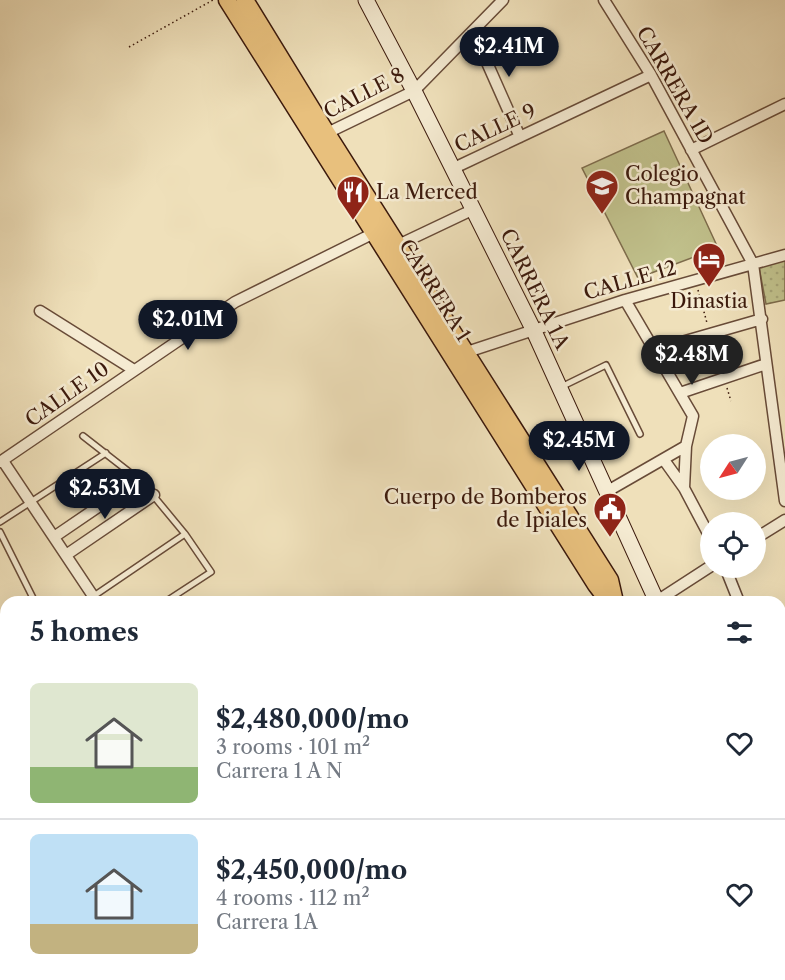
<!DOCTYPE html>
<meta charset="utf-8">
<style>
body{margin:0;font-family:"Libre Caslon Text",serif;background:#f6f6f7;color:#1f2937;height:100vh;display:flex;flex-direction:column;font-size:22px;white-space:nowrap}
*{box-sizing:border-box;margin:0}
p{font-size:20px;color:#747a83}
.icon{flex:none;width:33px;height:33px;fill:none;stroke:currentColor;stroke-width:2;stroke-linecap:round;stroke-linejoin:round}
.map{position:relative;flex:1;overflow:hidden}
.drawer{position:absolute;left:0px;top:596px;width:786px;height:386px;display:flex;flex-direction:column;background:#fff;border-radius:18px 18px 0 0;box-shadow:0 6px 24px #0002}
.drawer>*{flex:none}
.needle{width:39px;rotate:234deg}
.tools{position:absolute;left:700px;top:434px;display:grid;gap:12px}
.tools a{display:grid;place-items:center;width:66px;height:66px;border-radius:50%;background:#fff;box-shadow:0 6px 24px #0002;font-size:30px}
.price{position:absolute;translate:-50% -51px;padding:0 14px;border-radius:21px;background:#111827;color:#fff;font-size:20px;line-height:39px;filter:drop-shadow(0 2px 3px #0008)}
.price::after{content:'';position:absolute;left:50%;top:36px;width:18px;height:14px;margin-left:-9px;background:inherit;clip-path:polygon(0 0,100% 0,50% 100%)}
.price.current{background:#222;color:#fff}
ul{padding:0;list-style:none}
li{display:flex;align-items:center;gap:18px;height:150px;padding:0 30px}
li+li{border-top:2px solid #e0e1e3}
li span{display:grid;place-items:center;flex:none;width:168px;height:120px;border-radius:9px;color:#555}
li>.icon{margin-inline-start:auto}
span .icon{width:72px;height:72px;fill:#fffc;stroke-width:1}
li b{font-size:26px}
h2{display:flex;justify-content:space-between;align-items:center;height:72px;padding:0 30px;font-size:26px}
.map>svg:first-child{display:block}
.grass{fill:url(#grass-dots);stroke:#7e6c4c;stroke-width:1.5}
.park{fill:#c0c08b;stroke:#7e6c4c;stroke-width:1.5}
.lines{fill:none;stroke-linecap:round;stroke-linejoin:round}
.lane-casing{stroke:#684b38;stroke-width:8}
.street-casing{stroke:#684b38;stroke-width:13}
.secondary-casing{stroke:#3b190c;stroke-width:17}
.primary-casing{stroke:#3b190c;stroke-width:19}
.path{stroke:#3b190c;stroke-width:1.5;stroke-dasharray:1.5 3;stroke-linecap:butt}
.lane{stroke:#f5ebd2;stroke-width:5}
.street{stroke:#f5ebd2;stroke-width:10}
.secondary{stroke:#f5ebd2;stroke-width:15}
.primary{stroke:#e8c07d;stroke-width:16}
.labels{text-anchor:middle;stroke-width:5;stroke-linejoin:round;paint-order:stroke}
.street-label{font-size:20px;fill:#3b190c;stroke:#f5ebd2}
.poi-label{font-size:20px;fill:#3b190c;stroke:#f5ebd2;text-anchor:start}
</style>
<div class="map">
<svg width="785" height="980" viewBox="0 0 785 980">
<defs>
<pattern id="grass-dots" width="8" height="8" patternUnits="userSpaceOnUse" patternTransform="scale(1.5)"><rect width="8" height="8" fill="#c0c08b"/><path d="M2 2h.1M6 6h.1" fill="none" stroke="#a6a477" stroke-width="1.8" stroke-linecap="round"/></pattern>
</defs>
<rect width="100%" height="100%" fill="#efe0ba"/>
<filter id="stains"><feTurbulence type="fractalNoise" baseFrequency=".00333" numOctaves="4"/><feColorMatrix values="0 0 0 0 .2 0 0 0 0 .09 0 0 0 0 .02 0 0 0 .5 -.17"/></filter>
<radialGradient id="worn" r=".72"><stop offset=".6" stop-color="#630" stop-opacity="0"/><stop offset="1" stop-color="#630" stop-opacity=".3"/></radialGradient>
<path class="grass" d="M785 259V300L766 304 759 267Z"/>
<path class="park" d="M664 131 718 248 638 278 582 168Z"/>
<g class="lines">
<g class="lane-casing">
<path id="lane" d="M561 387 606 365 640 434
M83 436 142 482 185 534 211 572 165 602
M0 522 106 453
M0 532 35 602
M85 602 185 534
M541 980 550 976"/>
</g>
<g class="street-casing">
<path id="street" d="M604 0 651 75 753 264 785 501
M473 31 520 137
M321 136 414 91 503 0
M691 150 785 104
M452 169 651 75
M394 247 472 210
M625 300 693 416 686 446 684 488
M40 311 134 370
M654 350 762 319
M461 354 625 300 785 255
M680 393 766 364
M664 460 684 488 711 539
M3 461 93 596
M0 462 235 302 374 233
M606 492 686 446
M54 537 139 479
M756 538 785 520
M66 555 154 495
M725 567 739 602
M657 601 711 566
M780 639 785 636
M0 647 6 659
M780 696 785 706
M0 777 6 780
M780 790 785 787
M780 937 785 934
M156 975 158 980
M247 975 250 980
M303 975 305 980
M640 975 643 980
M740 975 743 980
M79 980 89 975
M220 980 233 975
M445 980 458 975
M716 980 723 975"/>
</g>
<g class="secondary-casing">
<path id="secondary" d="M366 0 414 91 533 329 657 602
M780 860 785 871"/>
</g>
<g class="primary-casing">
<path id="primary" d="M227 0 596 585 609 602
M245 0 326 132 610 580 615 602
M780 881 785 889"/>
</g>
<path class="path" d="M129 47 213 0
M698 290 707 323
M713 345 720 369
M727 388 731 401"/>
<use href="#lane" class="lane"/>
<use href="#street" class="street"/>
<use href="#secondary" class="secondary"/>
<use href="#primary" class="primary"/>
</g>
<defs>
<g id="school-pin" transform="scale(1.725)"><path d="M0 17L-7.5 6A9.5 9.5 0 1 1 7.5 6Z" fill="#8f2418" stroke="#f5ebd2"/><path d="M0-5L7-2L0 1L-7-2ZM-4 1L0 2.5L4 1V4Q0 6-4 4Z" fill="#fff"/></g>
<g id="restaurant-pin" transform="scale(1.725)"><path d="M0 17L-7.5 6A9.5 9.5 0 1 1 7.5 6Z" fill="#8f2418" stroke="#f5ebd2"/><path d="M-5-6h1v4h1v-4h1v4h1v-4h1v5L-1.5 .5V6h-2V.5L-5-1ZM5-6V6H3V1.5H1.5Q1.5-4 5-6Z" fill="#fff"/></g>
<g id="hotel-pin" transform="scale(1.725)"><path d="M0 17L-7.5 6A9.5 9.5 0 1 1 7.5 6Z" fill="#8f2418" stroke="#f5ebd2"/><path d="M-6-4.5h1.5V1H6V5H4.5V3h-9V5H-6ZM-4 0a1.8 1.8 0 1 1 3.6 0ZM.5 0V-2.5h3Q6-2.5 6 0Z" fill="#fff"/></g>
<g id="civic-pin" transform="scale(1.725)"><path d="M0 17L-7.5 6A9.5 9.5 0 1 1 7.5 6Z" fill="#8f2418" stroke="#f5ebd2"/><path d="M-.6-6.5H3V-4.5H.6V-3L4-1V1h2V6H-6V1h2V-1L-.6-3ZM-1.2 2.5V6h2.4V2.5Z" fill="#fff"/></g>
</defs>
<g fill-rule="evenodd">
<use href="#school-pin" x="602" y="186"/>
<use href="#restaurant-pin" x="353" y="192"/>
<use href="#hotel-pin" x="709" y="259"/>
<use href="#civic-pin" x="610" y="509"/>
</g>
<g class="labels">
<g class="street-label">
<text transform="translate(675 85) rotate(60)" y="7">CARRERA 1D</text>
<text transform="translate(364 93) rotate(-27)" y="7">CALLE 8</text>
<text transform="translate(495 128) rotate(-25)" y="7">CALLE 9</text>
<text transform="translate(630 280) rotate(-16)" y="7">CALLE 12</text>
<text transform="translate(535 289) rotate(64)" y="7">CARRERA 1A</text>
<text transform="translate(435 290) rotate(58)" y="7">CARRERA 1</text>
<text transform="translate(67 394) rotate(-35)" y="7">CALLE 10</text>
</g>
<g class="poi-label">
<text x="625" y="181">Colegio<tspan x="625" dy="23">Champagnat</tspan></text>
<text x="376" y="199">La Merced</text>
<text x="709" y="308" text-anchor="middle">Dinastia</text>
<text x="587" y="504" text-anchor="end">Cuerpo de Bomberos<tspan x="587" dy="23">de Ipiales</tspan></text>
</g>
</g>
<rect width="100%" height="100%" filter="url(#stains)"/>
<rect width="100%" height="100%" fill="url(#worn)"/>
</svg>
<div class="tools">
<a><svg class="needle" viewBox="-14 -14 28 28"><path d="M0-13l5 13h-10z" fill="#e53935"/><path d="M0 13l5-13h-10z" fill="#747a83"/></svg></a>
<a><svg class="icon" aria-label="locate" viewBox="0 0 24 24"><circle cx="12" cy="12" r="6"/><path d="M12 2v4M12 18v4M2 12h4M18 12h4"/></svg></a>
</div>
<b class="price" style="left:509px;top:78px">$2.41M</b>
<b class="price" style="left:188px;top:351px">$2.01M</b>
<b class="price current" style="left:692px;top:386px">$2.48M</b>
<b class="price" style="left:579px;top:472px">$2.45M</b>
<b class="price" style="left:105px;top:520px">$2.53M</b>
<section class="drawer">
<h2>5 homes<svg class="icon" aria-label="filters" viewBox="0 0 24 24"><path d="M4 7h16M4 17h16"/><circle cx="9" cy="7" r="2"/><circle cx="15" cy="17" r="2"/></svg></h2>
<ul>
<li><span style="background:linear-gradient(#dfe7d0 70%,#8fb573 0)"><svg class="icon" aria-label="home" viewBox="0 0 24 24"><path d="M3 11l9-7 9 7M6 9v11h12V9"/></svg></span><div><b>$2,480,000/mo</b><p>3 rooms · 101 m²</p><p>Carrera 1 A N</p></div><svg class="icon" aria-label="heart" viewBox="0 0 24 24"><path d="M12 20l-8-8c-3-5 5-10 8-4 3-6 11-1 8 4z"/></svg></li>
<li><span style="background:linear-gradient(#bfe0f5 75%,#c2b280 0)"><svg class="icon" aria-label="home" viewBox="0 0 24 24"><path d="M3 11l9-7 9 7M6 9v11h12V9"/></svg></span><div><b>$2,450,000/mo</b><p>4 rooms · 112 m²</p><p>Carrera 1A</p></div><svg class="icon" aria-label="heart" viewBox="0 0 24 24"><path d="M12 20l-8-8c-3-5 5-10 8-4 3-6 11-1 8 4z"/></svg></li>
</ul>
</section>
</div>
